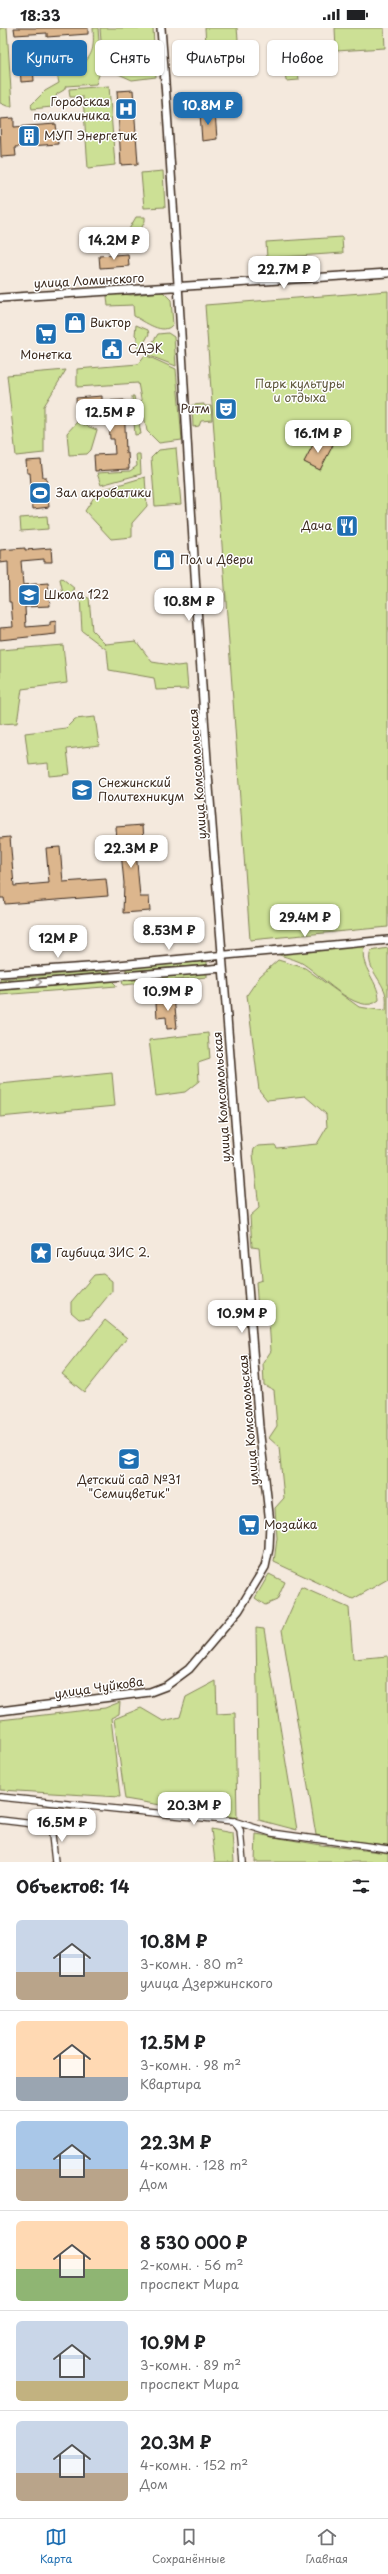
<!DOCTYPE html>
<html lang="ru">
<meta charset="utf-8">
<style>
body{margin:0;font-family:"Playpen Sans",sans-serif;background:#f2f2f2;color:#202124;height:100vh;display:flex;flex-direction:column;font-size:15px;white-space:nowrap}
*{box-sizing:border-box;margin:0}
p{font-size:13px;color:#757577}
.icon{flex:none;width:22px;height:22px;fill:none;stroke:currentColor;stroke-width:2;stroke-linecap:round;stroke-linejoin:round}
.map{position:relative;height:1834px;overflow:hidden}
.sheet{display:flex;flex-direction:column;background:#fff;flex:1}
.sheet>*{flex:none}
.banner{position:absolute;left:12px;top:12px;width:364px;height:36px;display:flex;gap:8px}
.price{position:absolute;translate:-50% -34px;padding:0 9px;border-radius:8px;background:#fff;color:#222;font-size:13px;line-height:26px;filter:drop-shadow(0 1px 2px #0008)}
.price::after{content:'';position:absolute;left:50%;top:24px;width:12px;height:9px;margin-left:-6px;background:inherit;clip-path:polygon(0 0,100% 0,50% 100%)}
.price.active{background:#1f6fb2;color:#fff}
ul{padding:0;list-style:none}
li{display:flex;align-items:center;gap:12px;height:100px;padding:0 16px}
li+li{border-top:1px solid #e0e0e0}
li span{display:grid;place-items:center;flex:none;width:112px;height:80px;border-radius:6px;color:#555}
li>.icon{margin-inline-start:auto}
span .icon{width:48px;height:48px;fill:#fffc;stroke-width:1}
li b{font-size:17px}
h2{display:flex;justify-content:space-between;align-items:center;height:48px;padding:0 16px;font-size:17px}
.tag{padding:0 14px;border-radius:6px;background:#fff;box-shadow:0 1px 3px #0004;font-size:14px;line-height:36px}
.tag.active{background:#1f6fb2;color:#fff}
.status{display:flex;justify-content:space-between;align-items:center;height:28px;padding:0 20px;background:#fff;direction:ltr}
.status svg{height:11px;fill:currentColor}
.tabs{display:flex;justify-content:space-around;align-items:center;height:56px;border-top:1px solid #e0e0e0;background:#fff;font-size:11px;color:#757577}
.tabs a{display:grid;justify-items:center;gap:2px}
.tabs .active{color:#1f6fb2}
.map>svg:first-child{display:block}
.green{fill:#cce095;stroke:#84855a}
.building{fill:#dcb68d;stroke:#3b2a1e}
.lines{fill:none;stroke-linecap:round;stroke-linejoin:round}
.minor-casing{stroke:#3b2a1e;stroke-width:8}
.tertiary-casing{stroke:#3b2a1e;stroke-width:10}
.minor{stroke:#fff;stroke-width:5.5}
.tertiary{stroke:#fff;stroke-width:7}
.oneway{stroke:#a79f9a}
.labels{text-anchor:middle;stroke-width:3;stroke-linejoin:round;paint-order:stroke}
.poi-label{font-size:12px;fill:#3b2a1e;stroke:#fff;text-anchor:start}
.street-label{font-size:12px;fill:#3b2a1e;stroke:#fff}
.park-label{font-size:12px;fill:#5f583c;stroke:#fff}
</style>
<div class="status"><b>18:33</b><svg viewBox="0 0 49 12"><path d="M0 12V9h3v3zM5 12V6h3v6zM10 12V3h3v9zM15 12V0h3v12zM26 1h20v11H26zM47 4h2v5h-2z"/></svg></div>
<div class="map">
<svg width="388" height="1834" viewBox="0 0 388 1834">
<rect width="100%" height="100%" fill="#f4e9dd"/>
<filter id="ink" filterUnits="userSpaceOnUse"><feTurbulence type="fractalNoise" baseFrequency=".025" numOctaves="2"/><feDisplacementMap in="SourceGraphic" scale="8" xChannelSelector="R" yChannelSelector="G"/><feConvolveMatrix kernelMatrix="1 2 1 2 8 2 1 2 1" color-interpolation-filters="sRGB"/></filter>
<g filter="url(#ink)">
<path class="green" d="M0 0H7L12 78H7L0 75Z
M93 0H98L101 41 96 56 66 58 64 62 57 66 52 79 32 81 31 77 45 63 59 55 54 33 60 30 74 38 81 39C94 25 94 19 93 0Z
M100 0H153L156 49 132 52 103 39Z
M205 0H237L238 11 226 25 207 34Z
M335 0H384L385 20 336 23Z
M298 41 299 52 286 53 285 42Z
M109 58 115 137 88 140 83 69H70L69 61Z
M163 143 165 179 144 180 141 145Z
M136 189H145V193L132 219H119Z
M342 209 343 225 267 230 266 214Z
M388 263V899L250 912 205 277Z
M163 264 171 272 173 296C164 309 144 293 134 288L133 277 108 278 107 268 114 265 131 267Z
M136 297 148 302 149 306 140 322H138L137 309 135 307Z
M158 306 168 305 174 309 176 338 145 326Z
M145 327 176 341 182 412 159 415 147 403 138 355 77 359V341L138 336Z
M66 342 44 378V425L16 428 7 347Z
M132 368H134L141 406 135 407Z
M204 376V378H211L212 392 201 393 199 398 193 399 192 377Z
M77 394 97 402 91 422 87 426 69 427 67 405Z
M176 420 181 476 155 478 151 430 159 422Z
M136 426H140L141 446 101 457 97 445 130 443 137 438Z
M145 449 147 478 132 495V509L111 511 85 483 98 463Z
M47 488 48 501 21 503 20 490Z
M62 550 75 561 64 569 60 551Z
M80 568 89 570 92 602 106 616 136 613 152 634 177 638 186 637 188 661 156 662 154 650 109 642 107 622 82 603Z
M63 617 67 655 22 661 17 695 0 696V622Z
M95 689 99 717 67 721 70 746 49 748 48 735 29 737 25 705 66 700 75 691Z
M367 914C354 935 379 951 379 972 358 991 318 943 300 934 291 930 282 928 273 925Z
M388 920V1551L353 1571 274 1534 277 1510 275 1480 284 1470 279 1419 269 1410 277 1398 274 1362 264 1357 263 1335 271 1323 269 1292 258 1284 256 1254 262 1252 259 1220 252 1219 250 1188 259 1180 253 1126 254 1121 258 1118 275 1117 277 1120 317 1116 327 1099 326 1086 305 1068 267 1072 259 1062 247 967 260 948 278 932 305 940 359 979 386 983C386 978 387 969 385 964 380 950 365 938 371 923Z
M207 933V937L126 943V940Z
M110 942V944L0 954V951Z
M207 944V949L123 957 122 952Z
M112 953 117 958 0 967V962Z
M208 1005 210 1031 198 1035 199 1053 185 1064 156 1068 149 1012Z
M112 1045 115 1078 0 1089V1056Z
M103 1246 112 1253V1263L90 1290 79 1291 71 1284V1274L94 1247Z
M105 1292 127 1310 84 1364 62 1346Z
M269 1546 285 1554 277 1572 265 1577 255 1570Z
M301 1559 349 1580 353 1631 388 1628V1817L335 1812 316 1807 282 1602Z
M256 1600 264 1601 297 1802 259 1792Z
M216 1653 217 1686 235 1685 237 1790 125 1771 114 1691 141 1680 163 1693 180 1689 186 1669Z
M120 1674 119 1686 111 1690 120 1769 0 1762V1692L105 1680Z
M211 1801 232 1805 234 1834H215Z
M256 1806 321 1817 388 1825V1834H255Z"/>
<path class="building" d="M14 0H88V6L47 9V5L15 7Z
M32 23 34 53 21 54 19 24Z
M133 62 138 136 121 137 117 63Z
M215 84 217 111 202 113 200 85Z
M14 90V99L56 96 58 116 15 119 16 128 1 129 0 91Z
M128 226 129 238 100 240 99 228Z
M102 368V373L124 372 126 425H128L129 441 95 443 94 427 115 426 114 411H110L108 379 77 382 76 370Z
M317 409 333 417 320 442 304 434Z
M41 432 43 449H46L49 479 33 481 30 445H27L26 433Z
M25 520V522L51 520 52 534H44V531L21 533 23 557 48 555 50 578 25 579 26 599 50 597V594L56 593V606L0 612V600L13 599 11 574H9L8 534 0 535V522Z
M143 797 144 811 135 812 140 869H149L150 883 123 885 124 855 120 814H117L116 799Z
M10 809 14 858 49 855 46 820 60 819 63 854 106 851 108 868 5 876 4 870H0V810Z
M174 969 177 1000 167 1001 166 989 157 990 156 975H165V970Z"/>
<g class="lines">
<g class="minor-casing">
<path id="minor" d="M0 1769 233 1793 272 1805 388 1821
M0 1792 51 1798 55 1834
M234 1793 240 1802 243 1834"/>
</g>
<g class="tertiary-casing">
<path id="tertiary" d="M0 270 388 245
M0 945 118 937 388 912
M0 958 223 940
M0 1683 150 1664 166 1658 189 1641 239 1582 265 1539 269 1520 270 1495 259 1399C243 1181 224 964 208 746 190 497 180 248 161 0"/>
</g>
<use href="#minor" class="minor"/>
<use href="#tertiary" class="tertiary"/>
</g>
<defs><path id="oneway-chevron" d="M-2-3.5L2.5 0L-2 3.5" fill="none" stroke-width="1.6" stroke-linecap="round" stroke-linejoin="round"/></defs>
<use class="oneway" href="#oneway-chevron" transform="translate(39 954) rotate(-4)"/>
</g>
<defs>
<g id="hospital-square" transform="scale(1.15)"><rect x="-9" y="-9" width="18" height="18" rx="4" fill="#1f6fb2" stroke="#fff"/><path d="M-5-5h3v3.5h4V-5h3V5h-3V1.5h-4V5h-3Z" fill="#fff"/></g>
<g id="building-square" transform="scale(1.15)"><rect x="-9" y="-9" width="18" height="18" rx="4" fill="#1f6fb2" stroke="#fff"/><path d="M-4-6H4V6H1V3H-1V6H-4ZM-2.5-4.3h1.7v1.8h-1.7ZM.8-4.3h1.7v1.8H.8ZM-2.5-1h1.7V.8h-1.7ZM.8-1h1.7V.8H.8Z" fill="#fff"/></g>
<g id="shop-square" transform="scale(1.15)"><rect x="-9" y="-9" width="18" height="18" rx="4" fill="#1f6fb2" stroke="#fff"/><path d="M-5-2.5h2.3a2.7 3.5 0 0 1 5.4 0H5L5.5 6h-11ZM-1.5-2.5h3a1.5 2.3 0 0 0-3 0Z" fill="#fff"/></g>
<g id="supermarket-square" transform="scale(1.15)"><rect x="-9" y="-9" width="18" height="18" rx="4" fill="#1f6fb2" stroke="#fff"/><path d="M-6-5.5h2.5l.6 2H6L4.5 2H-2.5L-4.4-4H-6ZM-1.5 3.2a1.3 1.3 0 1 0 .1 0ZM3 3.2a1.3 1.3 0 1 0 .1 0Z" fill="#fff"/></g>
<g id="civic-square" transform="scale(1.15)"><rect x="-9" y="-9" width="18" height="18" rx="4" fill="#1f6fb2" stroke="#fff"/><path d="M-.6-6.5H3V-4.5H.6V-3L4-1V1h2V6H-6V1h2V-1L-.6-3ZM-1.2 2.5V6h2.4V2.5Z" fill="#fff"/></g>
<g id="theatre-square" transform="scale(1.15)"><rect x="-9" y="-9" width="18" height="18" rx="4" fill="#1f6fb2" stroke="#fff"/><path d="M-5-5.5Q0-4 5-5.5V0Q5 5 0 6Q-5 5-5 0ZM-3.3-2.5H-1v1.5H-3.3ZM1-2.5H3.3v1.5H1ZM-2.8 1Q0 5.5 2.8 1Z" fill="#fff"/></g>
<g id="stadium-square" transform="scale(1.15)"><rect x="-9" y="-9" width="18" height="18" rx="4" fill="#1f6fb2" stroke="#fff"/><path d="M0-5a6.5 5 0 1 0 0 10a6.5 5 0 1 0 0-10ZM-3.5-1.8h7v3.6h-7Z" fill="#fff"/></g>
<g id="restaurant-square" transform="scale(1.15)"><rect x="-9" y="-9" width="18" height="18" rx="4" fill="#1f6fb2" stroke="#fff"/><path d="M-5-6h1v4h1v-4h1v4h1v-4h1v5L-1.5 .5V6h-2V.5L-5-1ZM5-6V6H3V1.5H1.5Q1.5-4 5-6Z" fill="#fff"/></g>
<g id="school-square" transform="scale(1.15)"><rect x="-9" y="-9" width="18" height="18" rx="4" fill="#1f6fb2" stroke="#fff"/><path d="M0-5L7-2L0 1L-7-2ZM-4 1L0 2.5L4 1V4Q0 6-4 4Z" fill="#fff"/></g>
<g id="university-square" transform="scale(1.15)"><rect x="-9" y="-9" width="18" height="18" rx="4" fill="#1f6fb2" stroke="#fff"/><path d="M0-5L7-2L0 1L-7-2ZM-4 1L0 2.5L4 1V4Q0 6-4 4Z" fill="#fff"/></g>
<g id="sight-square" transform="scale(1.15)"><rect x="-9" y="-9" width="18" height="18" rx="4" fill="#1f6fb2" stroke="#fff"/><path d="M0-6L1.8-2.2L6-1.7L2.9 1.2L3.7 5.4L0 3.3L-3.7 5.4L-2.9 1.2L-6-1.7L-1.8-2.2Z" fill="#fff"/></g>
</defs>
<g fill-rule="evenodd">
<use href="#hospital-square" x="126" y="81"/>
<use href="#building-square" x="29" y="108"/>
<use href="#shop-square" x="75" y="295"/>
<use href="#supermarket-square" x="46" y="306"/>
<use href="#civic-square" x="112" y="321"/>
<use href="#theatre-square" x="226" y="381"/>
<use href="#stadium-square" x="40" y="465"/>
<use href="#restaurant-square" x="347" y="498"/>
<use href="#shop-square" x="164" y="532"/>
<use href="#school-square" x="29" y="567"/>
<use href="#university-square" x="82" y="762"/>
<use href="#sight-square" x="41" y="1225"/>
<use href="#school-square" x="129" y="1431"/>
<use href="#supermarket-square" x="249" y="1497"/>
</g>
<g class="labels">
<g class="poi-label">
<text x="110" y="78" text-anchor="end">Городская<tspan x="110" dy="14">поликлиника</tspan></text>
<text x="44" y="112">МУП Энергетик</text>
<text x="90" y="299">Виктор</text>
<text x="128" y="325">СДЭК</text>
<text x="46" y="331" text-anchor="middle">Монетка</text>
<text x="210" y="385" text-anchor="end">Ритм</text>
<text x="56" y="469">Зал акробатики</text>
<text x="332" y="502" text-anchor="end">Дача</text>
<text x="180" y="536">Пол и Двери</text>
<text x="44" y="571">Школа 122</text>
<text x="98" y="759">Снежинский<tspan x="98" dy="14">Политехникум</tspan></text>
<text x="56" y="1229">Гаубица ЗИС 2.</text>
<text x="129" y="1456" text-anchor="middle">Детский сад №31<tspan x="129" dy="14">"Семицветик"</tspan></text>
<text x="264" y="1501">Мозайка</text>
</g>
<g class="street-label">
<text transform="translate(89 253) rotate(-3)" y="4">улица Ломинского</text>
<text transform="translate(198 746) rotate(-94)" y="4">улица Комсомольская</text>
<text transform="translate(222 1069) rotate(-94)" y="4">улица Комсомольская</text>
<text transform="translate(249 1392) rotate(-95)" y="4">улица Комсомольская</text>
<text transform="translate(99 1660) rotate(-8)" y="4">улица Чуйкова</text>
</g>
<g class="park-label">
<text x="300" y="360">Парк культуры<tspan x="300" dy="14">и отдыха</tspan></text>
</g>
</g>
</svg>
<b class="price active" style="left:208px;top:98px">10.8M ₽</b>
<b class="price" style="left:114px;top:233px">14.2M ₽</b>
<b class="price" style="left:284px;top:262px">22.7M ₽</b>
<b class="price" style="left:110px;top:405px">12.5M ₽</b>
<b class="price" style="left:318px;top:426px">16.1M ₽</b>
<b class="price" style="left:189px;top:594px">10.8M ₽</b>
<b class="price" style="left:131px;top:841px">22.3M ₽</b>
<b class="price" style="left:305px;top:910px">29.4M ₽</b>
<b class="price" style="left:169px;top:923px">8.53M ₽</b>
<b class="price" style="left:58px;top:931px">12M ₽</b>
<b class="price" style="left:168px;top:984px">10.9M ₽</b>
<b class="price" style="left:242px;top:1306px">10.9M ₽</b>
<b class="price" style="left:194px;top:1798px">20.3M ₽</b>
<b class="price" style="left:62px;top:1815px">16.5M ₽</b>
<div class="banner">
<a class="tag active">Купить</a>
<a class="tag">Снять</a>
<a class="tag">Фильтры</a>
<a class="tag">Новое</a>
</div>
</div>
<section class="sheet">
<h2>Объектов: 14<svg class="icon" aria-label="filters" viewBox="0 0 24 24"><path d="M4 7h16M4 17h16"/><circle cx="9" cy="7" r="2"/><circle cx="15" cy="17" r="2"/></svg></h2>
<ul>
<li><span style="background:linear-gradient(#c9d6e8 65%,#b9a48a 0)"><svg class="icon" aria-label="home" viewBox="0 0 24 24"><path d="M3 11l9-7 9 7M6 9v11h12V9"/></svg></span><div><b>10.8M ₽</b><p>3-комн. · 80 m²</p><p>улица Дзержинского</p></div></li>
<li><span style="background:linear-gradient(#ffd9b3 70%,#9aa5b1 0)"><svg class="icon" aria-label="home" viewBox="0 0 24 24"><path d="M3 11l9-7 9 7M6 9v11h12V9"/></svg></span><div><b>12.5M ₽</b><p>3-комн. · 98 m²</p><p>Квартира</p></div></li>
<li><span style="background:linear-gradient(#a9c7e8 60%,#b9a48a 0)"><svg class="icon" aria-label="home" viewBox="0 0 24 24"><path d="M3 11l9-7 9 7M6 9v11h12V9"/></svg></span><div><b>22.3M ₽</b><p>4-комн. · 128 m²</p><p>Дом</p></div></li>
<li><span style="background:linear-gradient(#ffd9b3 60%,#8fb573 0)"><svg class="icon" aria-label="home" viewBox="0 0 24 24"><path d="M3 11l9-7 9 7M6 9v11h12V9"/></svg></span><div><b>8 530 000 ₽</b><p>2-комн. · 56 m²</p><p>проспект Мира</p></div></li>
<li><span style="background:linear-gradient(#c9d6e8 75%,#c2b280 0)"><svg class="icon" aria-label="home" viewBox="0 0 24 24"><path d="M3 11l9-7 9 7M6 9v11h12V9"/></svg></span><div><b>10.9M ₽</b><p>3-комн. · 89 m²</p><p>проспект Мира</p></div></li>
<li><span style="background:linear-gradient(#c9d6e8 65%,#b9a48a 0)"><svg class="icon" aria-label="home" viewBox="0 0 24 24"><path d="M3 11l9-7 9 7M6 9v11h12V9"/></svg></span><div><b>20.3M ₽</b><p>4-комн. · 152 m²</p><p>Дом</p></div></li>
</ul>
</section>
<nav class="tabs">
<a class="active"><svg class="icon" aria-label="map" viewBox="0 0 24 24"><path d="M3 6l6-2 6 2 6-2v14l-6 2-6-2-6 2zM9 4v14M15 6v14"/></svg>Карта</a>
<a><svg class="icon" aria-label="saved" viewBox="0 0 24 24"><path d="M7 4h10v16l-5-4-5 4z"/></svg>Сохранённые</a>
<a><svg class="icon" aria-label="home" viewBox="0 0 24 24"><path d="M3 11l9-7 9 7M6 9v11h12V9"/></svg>Главная</a>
</nav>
